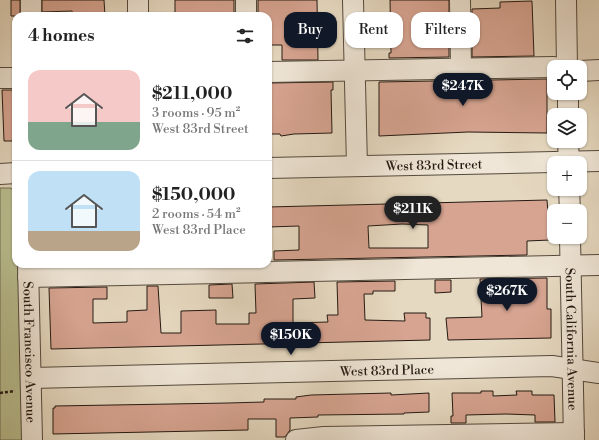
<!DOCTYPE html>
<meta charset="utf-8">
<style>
body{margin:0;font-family:"Libre Bodoni",serif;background:#f2f2f2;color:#222;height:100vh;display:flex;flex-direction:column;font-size:15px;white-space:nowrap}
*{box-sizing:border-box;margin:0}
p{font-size:13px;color:#767676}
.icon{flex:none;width:22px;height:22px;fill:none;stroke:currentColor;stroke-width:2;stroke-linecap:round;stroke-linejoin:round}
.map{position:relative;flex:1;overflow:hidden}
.drawer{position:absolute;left:12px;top:12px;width:260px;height:256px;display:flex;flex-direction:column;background:#fff;border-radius:12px;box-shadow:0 1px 3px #0004}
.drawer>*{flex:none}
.hud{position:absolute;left:284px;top:12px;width:255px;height:36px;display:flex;gap:8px}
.controls{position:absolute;left:547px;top:60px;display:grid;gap:8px}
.controls a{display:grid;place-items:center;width:40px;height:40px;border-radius:8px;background:#fff;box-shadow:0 1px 3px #0004;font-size:20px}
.price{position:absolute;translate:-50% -34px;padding:0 9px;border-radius:14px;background:#111827;color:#fff;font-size:13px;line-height:26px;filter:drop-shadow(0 1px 2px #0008)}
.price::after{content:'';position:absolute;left:50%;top:24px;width:12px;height:9px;margin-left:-6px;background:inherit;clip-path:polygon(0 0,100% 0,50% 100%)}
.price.active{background:#222;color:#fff}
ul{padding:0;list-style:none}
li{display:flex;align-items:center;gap:12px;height:100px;padding:0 16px}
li+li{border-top:1px solid #e0e0e0}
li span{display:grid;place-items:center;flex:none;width:112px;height:80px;border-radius:12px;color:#555}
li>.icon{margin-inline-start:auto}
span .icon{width:48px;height:48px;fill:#fffc;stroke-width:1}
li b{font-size:17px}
h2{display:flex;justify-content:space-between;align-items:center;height:48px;padding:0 16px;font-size:17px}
.tag{padding:0 14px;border-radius:12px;background:#fff;box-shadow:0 1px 3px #0004;font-size:14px;line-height:36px}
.tag.active{background:#111827;color:#fff}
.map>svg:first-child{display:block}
.green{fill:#b9be90;stroke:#6e6c52}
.building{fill:#d7a491;stroke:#241a13;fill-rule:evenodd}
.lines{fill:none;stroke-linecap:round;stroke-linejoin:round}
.minor-casing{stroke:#544a3e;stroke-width:22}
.path{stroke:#241a13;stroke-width:2.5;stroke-dasharray:3 2;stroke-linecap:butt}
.minor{stroke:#efe6d7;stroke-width:20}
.labels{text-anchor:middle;stroke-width:4;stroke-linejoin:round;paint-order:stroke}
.street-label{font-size:13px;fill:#241a13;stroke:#efe6d7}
</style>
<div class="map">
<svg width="599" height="440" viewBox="0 0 599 440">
<rect width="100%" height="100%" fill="#e6d9c1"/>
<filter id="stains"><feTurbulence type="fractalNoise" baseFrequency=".005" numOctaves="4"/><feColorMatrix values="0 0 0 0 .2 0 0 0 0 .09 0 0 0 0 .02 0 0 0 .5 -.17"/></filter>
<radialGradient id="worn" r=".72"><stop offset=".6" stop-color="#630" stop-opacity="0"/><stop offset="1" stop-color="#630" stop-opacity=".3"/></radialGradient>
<path class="green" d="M0 188H11L16 194V264H18L23 440H0Z"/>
<path class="building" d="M11 0H20V16H11Z
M42 0H104L105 16H73L72 11 42 12Z
M175 0H234V16H175Z
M258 0H317L318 60H282V45H268V16H258Z
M390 0H449V57L389 58V53H391Z
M532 1 534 56 472 57V9L500 8V2Z
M547 79V133L468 132 379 136V82Z
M333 82V90H331L332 133 294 134 281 136 280 134H268V83Z
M2 90H13L14 112H16V141H4Z
M547 200 550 240 527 241V255L274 260V251L299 250V226L268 227V207ZM402 224 428 225V248H369L368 226Z
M547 278V309H551V338L448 340 446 318 482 317 480 279Z
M435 280H451V292L435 293Z
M395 281V291H373V294H364L365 320 405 321 404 313H426V318H430V340L51 349 49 288 107 287V299H93V323L127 322V311L147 310V286H158L161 333H181V311L216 310V324H249V313H256L255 284 314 282 315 298 293 299V323L328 322 327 315H338L337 282Z
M232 284 233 298H209V285Z
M481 391H493V396L517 395 516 391H532V395H554L555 422H535V415L506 414 466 415V423H451V416H453L452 393H481Z
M391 393V395L429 393V412L404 413V414L318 415V417L290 418V430L285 437H276V419H248V430L53 434V408H55V406L228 403 264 402V399H296V397L311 395Z"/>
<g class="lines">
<g class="minor-casing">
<g id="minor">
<path d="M31 0V16"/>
<path d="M138 0V16"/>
<path d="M246 0V16"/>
<path d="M353 0 357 166"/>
<path d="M460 0 461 68"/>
<path d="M566 0 567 67"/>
<path d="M580 71 599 70"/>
<path d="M268 72 554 67"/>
<path d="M0 78H16"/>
<path d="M568 93V115"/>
<path d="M568 141 569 163"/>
<path id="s1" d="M268 168 599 161"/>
<path d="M0 174 16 173"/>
<path d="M569 189 570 211"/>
<path id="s2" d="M570 237 574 440"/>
<path id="s3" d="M28 264 32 440"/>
<path d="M28 277 599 265"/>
<path id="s4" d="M31 378 552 366 599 373"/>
<path d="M296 440 324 437 574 433"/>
</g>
</g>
<path class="path" d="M0 393 15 391"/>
<use href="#minor" class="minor"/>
</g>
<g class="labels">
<g class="street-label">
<text dy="5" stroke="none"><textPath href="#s1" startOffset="166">West 83rd Street</textPath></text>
<text dy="5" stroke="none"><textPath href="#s2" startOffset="102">South California Avenue</textPath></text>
<text dy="5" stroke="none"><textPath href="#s3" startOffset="88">South Francisco Avenue</textPath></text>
<text dy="5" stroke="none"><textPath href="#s4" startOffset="356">West 83rd Place</textPath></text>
</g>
</g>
<rect width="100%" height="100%" filter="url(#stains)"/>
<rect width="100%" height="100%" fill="url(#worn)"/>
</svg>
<div class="controls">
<a><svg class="icon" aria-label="locate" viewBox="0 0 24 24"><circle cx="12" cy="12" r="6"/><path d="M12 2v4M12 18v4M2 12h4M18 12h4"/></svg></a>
<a><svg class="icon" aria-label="layers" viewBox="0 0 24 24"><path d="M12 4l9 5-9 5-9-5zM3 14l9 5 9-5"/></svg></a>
<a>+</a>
<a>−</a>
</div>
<b class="price" style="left:463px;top:107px">$247K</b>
<b class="price active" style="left:413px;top:230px">$211K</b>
<b class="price" style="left:507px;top:312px">$267K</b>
<b class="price" style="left:291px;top:356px">$150K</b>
<div class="hud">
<a class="tag active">Buy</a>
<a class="tag">Rent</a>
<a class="tag">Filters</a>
</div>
<section class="drawer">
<h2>4 homes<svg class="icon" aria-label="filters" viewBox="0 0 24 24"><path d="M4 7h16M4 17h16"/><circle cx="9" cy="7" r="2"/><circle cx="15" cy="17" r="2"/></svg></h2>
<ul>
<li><span style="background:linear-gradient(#f6c9c9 65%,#7fa58c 0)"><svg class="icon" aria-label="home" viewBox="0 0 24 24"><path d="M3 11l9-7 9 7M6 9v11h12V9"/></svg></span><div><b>$211,000</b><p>3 rooms · 95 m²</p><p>West 83rd Street</p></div></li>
<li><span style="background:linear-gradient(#bfe0f5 75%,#b9a48a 0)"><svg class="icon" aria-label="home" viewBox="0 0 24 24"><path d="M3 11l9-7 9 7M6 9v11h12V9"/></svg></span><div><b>$150,000</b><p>2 rooms · 54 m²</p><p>West 83rd Place</p></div></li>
</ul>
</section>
</div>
